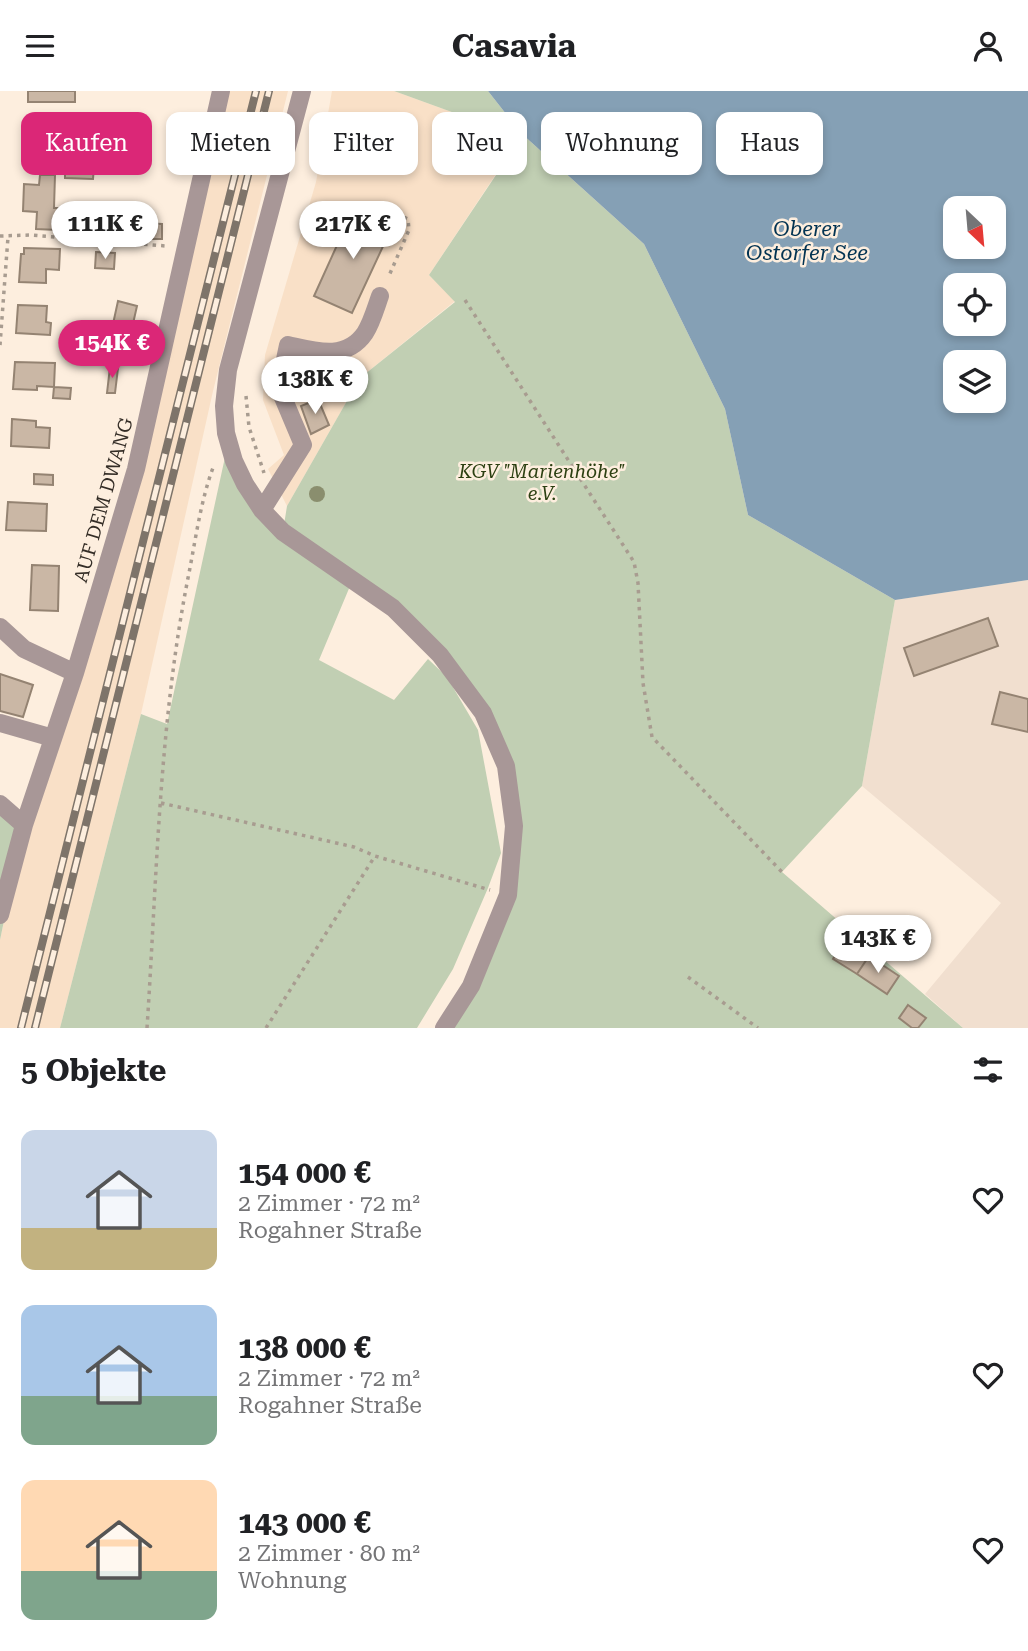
<!DOCTYPE html>
<html lang="de">
<meta charset="utf-8">
<style>
body{margin:0;font-family:"Roboto Serif",serif;background:#f6f6f6;color:#202124;height:100vh;display:flex;flex-direction:column;font-size:26px;white-space:nowrap}
*{box-sizing:border-box;margin:0}
p{font-size:23px;color:#757577}
.icon{flex:none;width:38px;height:38px;fill:none;stroke:currentColor;stroke-width:2;stroke-linecap:round;stroke-linejoin:round}
.map{position:relative;height:937px;overflow:hidden}
.sheet{display:flex;flex-direction:column;background:#fff;flex:1}
.sheet>*{flex:none}
.guide{position:absolute;left:21px;top:21px;width:987px;height:63px;display:flex;gap:14px}
.needle{width:46px;rotate:154deg}
.fabs{position:absolute;left:943px;top:105px;display:grid;gap:14px}
.fabs a{display:grid;place-items:center;width:63px;height:63px;border-radius:14px;background:#fff;box-shadow:0 4px 10px #0003;font-size:35px}
.price{position:absolute;translate:-50% -60px;padding:0 16px;border-radius:24px;background:#fff;color:#222;font-size:23px;line-height:46px;filter:drop-shadow(0 2px 4px #0008)}
.price::after{content:'';position:absolute;left:50%;top:42px;width:21px;height:16px;margin-left:-10px;background:inherit;clip-path:polygon(0 0,100% 0,50% 100%)}
.price.current{background:#db2777;color:#fff}
ul{padding:0;list-style:none}
li{display:flex;align-items:center;gap:21px;height:175px;padding:0 21px}
li span{display:grid;place-items:center;flex:none;width:196px;height:140px;border-radius:14px;color:#555}
li>.icon{margin-inline-start:auto}
span .icon{width:84px;height:84px;fill:#fffc;stroke-width:1}
li b{font-size:30px}
h2{display:flex;justify-content:space-between;align-items:center;height:84px;padding:0 21px;font-size:30px}
.pill{padding:0 24px;border-radius:14px;background:#fff;box-shadow:0 4px 10px #0003;font-size:24px;line-height:63px}
.pill.current{background:#db2777;color:#fff}
header{display:flex;justify-content:space-between;align-items:center;height:91px;padding:0 21px;background:#fff;font-size:32px;font-weight:700}
.map>svg:first-child{display:block}
.built{fill:#f9e0c7}
.industrial{fill:#f1dfcf}
.green{fill:#c1cfb3}
.water{fill:#85a0b5;fill-rule:evenodd}
.building{fill:#cab7a5;stroke:#948372;stroke-width:2}
.lines{fill:none;stroke-linecap:round;stroke-linejoin:round}
.path{stroke:#a89c90;stroke-width:3.5;stroke-dasharray:3.5 5;stroke-linecap:butt}
.minor{stroke:#a89797;stroke-width:18}
.rail-casing{stroke:#7e746a;stroke-width:8}
.rail{stroke:#fdeede;stroke-width:5;stroke-dasharray:16;stroke-linecap:butt}
.tree{fill:#8a8e6e}
.labels{text-anchor:middle;stroke-width:5;stroke-linejoin:round;paint-order:stroke}
.park-label{font-size:19px;font-style:italic;fill:#2c4012;stroke:#fdeede}
.street-label{font-size:19px;fill:#342d26;stroke:#fdeede}
.water-label{font-size:21px;font-style:italic;fill:#023352;stroke:#fdeede}
</style>
<header><svg class="icon" aria-label="menu" viewBox="0 0 24 24"><path d="M4 6h16M4 12h16M4 18h16"/></svg>Casavia<svg class="icon" aria-label="person" viewBox="0 0 24 24"><circle cx="12" cy="8" r="4"/><path d="M4 21q1-7 8-7t8 7"/></svg></header>
<div class="map">
<svg width="1028" height="937" viewBox="0 0 1028 937">
<rect width="100%" height="100%" fill="#fdeede"/>
<path class="built" d="M229 0H288L213 300 141 623 60 937H0V849L24 734 75 582Z
M332 0H394L460 24 502 74 429 184 455 210 360 287 287 415 268 378 284 364 263 309 265 264 316 91Z"/>
<path class="industrial" d="M1028 489V937H963L925 903 1001 812 862 695 895 509Z"/>
<path class="green" d="M394 0H488L521 42 644 153 725 318 748 424 895 509 862 695 782 781 963 937H444L508 804 506 675 440 564 353 488 319 569 394 609 428 568 447 586 478 639 501 762 488 797 453 878 417 937H60L141 623 167 633 227 357 283 440 287 415 360 287 455 211 429 184 502 75 460 24Z
M0 704 24 734 0 849Z"/>
<path class="water" d="M488 0H1028V489L895 509 748 424 725 318 644 153 521 42ZM956 117H994V156H956ZM956 194H994V233H956ZM956 271H994V310H956Z"/>
<path class="building" d="M28 0H75V11H28Z
M27 34 55 36 53 59 26 58Z
M65 74 94 75 93 88 65 87Z
M40 84H55L54 117H78L82 121 80 140 36 138 37 121 23 120 24 93 39 94Z
M353 119 392 136 352 222 314 205Z
M142 132 162 133V148H141Z
M24 157 60 158 59 179 46 178V192L19 191 21 163H24Z
M96 161 115 162 114 178 95 177Z
M118 210 137 215 132 237 113 233Z
M18 214 47 215 46 231 51 232 50 244 16 242Z
M15 271 55 272 54 296 37 295V299L13 298Z
M110 276 118 277 115 302H107Z
M54 296 71 297 70 308 53 307Z
M318 308 329 334 311 343 301 315Z
M12 328 36 330V336L50 337 49 357 11 355Z
M34 383 53 384V394L34 393Z
M8 411 47 413 46 440 6 439Z
M32 474 59 475 58 520 30 519Z
M988 527 998 555 914 585 904 557Z
M0 583 33 594 23 626 0 620Z
M1000 601 1028 608V641L992 633Z
M844 850 869 865 857 883 833 868Z
M869 865 899 885 887 903 857 883Z
M908 914 926 927 918 937H912L899 927Z"/>
<g class="lines">
<path class="path" d="M372 128 378 115 408 128 409 139 388 187
M0 145 30 144 166 155
M465 209 634 471 638 492 643 592 652 646 782 781
M0 254 8 146
M246 305 249 336 264 382
M161 712 354 756 375 765 490 799
M688 886 758 937
M147 937C157 785 159 631 189 482 196 446 201 408 214 374
M266 937 375 765"/>
<path class="minor" d="M302 0 228 279 224 315 226 342 234 370 245 393 262 419 283 441 393 517 440 564 483 622 506 675 514 735 508 804 471 895 444 937
M262 419 303 354 279 297 288 254C315 260 346 270 365 242 372 231 376 216 380 205
M0 536 24 558 75 582
M0 632 53 647
M0 713 24 734
M0 824 24 734 75 582 136 378 221 0"/>
<g class="rail-casing">
<path id="rail" d="M21 937 256 0
M35 937 269 0"/>
</g>
<use href="#rail" class="rail"/>
</g>
<circle class="tree" cx="317" cy="403" r="8"/>
<g class="labels">
<g class="park-label">
<text x="542" y="387">KGV "Marienhöhe"<tspan x="542" dy="22">e.V.</tspan></text>
</g>
<g class="street-label">
<text transform="translate(103 409) rotate(-74)" y="7">AUF DEM DWANG</text>
</g>
<g class="water-label">
<text x="807" y="145">Oberer<tspan x="807" dy="24">Ostorfer See</tspan></text>
</g>
</g>
</svg>
<div class="fabs">
<a><svg class="needle" viewBox="-14 -14 28 28"><path d="M0-13l5 13h-10z" fill="#e53935"/><path d="M0 13l5-13h-10z" fill="#757577"/></svg></a>
<a><svg class="icon" aria-label="locate" viewBox="0 0 24 24"><circle cx="12" cy="12" r="6"/><path d="M12 2v4M12 18v4M2 12h4M18 12h4"/></svg></a>
<a><svg class="icon" aria-label="layers" viewBox="0 0 24 24"><path d="M12 4l9 5-9 5-9-5zM3 14l9 5 9-5"/></svg></a>
</div>
<b class="price" style="left:105px;top:170px">111K €</b>
<b class="price" style="left:353px;top:170px">217K €</b>
<b class="price current" style="left:112px;top:289px">154K €</b>
<b class="price" style="left:315px;top:325px">138K €</b>
<b class="price" style="left:878px;top:884px">143K €</b>
<div class="guide">
<a class="pill current">Kaufen</a>
<a class="pill">Mieten</a>
<a class="pill">Filter</a>
<a class="pill">Neu</a>
<a class="pill">Wohnung</a>
<a class="pill">Haus</a>
</div>
</div>
<section class="sheet">
<h2>5 Objekte<svg class="icon" aria-label="filters" viewBox="0 0 24 24"><path d="M4 7h16M4 17h16"/><circle cx="9" cy="7" r="2"/><circle cx="15" cy="17" r="2"/></svg></h2>
<ul>
<li><span style="background:linear-gradient(#c9d6e8 70%,#c2b280 0)"><svg class="icon" aria-label="home" viewBox="0 0 24 24"><path d="M3 11l9-7 9 7M6 9v11h12V9"/></svg></span><div><b>154 000 €</b><p>2 Zimmer · 72 m²</p><p>Rogahner Straße</p></div><svg class="icon" aria-label="heart" viewBox="0 0 24 24"><path d="M12 20l-8-8c-3-5 5-10 8-4 3-6 11-1 8 4z"/></svg></li>
<li><span style="background:linear-gradient(#a9c7e8 65%,#7fa58c 0)"><svg class="icon" aria-label="home" viewBox="0 0 24 24"><path d="M3 11l9-7 9 7M6 9v11h12V9"/></svg></span><div><b>138 000 €</b><p>2 Zimmer · 72 m²</p><p>Rogahner Straße</p></div><svg class="icon" aria-label="heart" viewBox="0 0 24 24"><path d="M12 20l-8-8c-3-5 5-10 8-4 3-6 11-1 8 4z"/></svg></li>
<li><span style="background:linear-gradient(#ffd9b3 65%,#7fa58c 0)"><svg class="icon" aria-label="home" viewBox="0 0 24 24"><path d="M3 11l9-7 9 7M6 9v11h12V9"/></svg></span><div><b>143 000 €</b><p>2 Zimmer · 80 m²</p><p>Wohnung</p></div><svg class="icon" aria-label="heart" viewBox="0 0 24 24"><path d="M12 20l-8-8c-3-5 5-10 8-4 3-6 11-1 8 4z"/></svg></li>
</ul>
</section>
